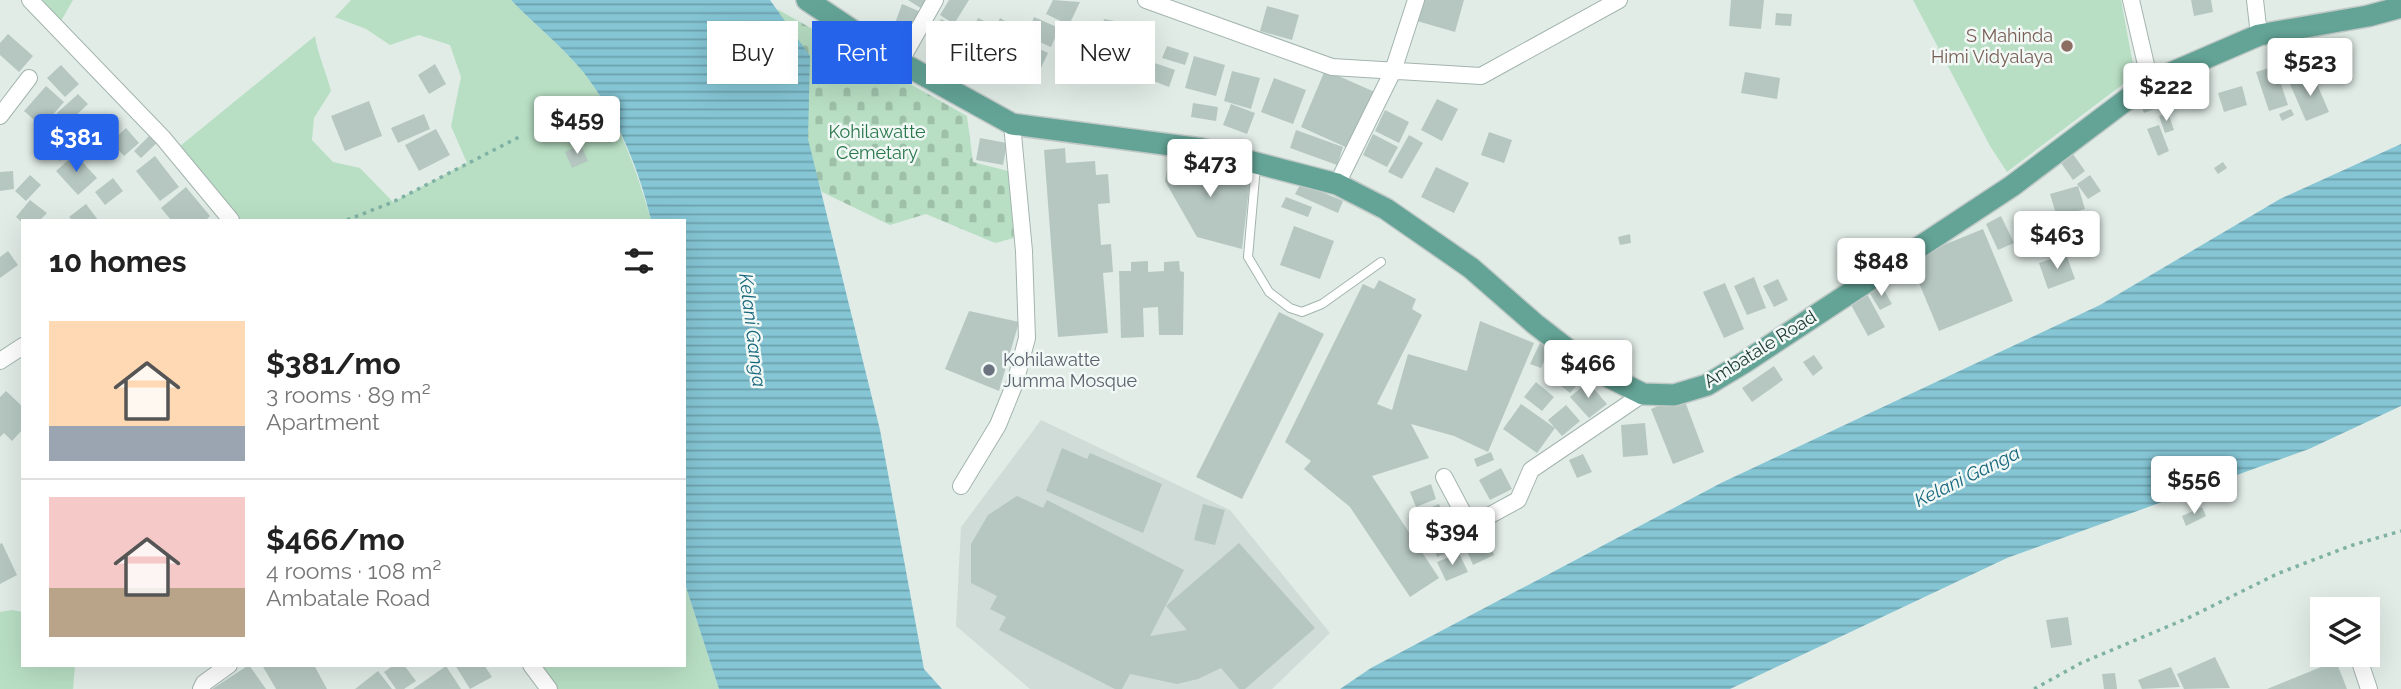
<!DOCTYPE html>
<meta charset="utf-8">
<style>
body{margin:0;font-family:Raleway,sans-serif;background:#f6f6f6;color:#222;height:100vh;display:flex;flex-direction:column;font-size:26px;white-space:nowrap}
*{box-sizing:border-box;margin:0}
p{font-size:23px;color:#767676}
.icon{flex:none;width:38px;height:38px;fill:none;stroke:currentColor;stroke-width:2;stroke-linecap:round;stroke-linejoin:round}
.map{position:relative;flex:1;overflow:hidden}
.drawer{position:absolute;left:21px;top:219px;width:665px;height:448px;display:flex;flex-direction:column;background:#fff;border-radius:0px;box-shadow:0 7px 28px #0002}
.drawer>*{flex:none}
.top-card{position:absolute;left:707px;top:21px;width:665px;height:63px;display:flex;gap:14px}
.fabs{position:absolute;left:2310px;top:597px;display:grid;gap:14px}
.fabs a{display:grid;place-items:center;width:70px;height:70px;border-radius:0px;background:#fff;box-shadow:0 7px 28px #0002;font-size:35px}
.price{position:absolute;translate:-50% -60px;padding:0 16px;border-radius:7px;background:#fff;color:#222;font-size:23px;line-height:46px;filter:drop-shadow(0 2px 4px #0008)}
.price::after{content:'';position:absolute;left:50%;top:42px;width:21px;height:16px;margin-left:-10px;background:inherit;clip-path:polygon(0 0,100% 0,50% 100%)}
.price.current{background:#2563eb;color:#fff}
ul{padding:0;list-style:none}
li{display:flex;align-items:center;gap:21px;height:175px;padding:0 28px}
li+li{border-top:2px solid #e0e0e0}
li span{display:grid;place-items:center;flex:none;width:196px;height:140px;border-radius:0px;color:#555}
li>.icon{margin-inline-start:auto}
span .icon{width:84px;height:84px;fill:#fffc;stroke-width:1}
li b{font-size:30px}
h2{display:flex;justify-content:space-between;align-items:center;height:84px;padding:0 28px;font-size:30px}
.chip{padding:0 24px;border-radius:0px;background:#fff;box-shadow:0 7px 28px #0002;font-size:24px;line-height:63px}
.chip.current{background:#2563eb;color:#fff}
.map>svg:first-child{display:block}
.built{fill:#cfdcd7}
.green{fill:#b8dfc4}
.cemetery{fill:url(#cemetery-stones)}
.water{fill:url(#water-rules)}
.building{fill:#b6c7c1}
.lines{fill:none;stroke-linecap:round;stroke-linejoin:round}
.service-casing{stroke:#a3b4af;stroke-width:10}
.minor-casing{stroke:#a3b4af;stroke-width:18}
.primary-casing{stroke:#c1c9c7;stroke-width:24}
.path{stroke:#7fb2a4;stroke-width:3.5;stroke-dasharray:3.5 5;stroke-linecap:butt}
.service{stroke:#fff;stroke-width:8}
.minor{stroke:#fff;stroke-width:16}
.primary{stroke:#63a496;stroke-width:21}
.education-dot{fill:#8d6e63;stroke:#f1f8f5;stroke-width:2.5}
.worship-dot{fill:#6b7280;stroke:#f1f8f5;stroke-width:2.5}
.labels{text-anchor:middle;stroke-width:5;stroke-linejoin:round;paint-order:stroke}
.education-label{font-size:18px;fill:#785e54;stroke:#f1f8f5;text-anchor:end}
.park-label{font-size:18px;fill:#28774a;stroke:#f1f8f5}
.street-label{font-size:18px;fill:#203e37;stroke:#f1f8f5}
.worship-label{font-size:18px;fill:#5b616d;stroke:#f1f8f5;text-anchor:start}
.water-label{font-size:19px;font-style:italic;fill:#17677d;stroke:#f1f8f5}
</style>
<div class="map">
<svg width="2401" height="689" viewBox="0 0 2401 689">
<defs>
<pattern id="cemetery-stones" width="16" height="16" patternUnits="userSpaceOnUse" patternTransform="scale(1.75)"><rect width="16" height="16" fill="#b8dfc4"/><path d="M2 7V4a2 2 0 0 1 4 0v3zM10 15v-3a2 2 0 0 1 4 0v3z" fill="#9ec0a9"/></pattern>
<pattern id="water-rules" width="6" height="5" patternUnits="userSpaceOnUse" patternTransform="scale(1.75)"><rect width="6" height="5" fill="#85c5d4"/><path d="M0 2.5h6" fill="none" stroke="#6ca1ad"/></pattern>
</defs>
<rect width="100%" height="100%" fill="#e1ece7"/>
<path class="built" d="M1041 420 1230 510 1330 633 1272 689H1030L956 626 961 527Z"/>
<path class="green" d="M30 0H73L57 28Z
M351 0H511C534 24 563 47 584 73 618 117 636 168 651 220H231L174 151 315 36C318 55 326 72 331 91L314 118 312 140 333 162 360 168 393 202 467 163 451 126 461 77 450 45 419 35 390 45 366 29 335 17Z
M1913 0H2121L2135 75 2007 172 1990 146Z
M684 581 719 689H549L531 665H684Z
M12 610 23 612V665H75L73 689H0V612Z"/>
<path class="cemetery" d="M777 9 967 116 973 162 1008 171 1014 238 995 243 926 214 890 225 822 192 804 142V59Z"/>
<path class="water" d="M511 0H770L810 56 808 139 880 430 924 669 942 689H719L684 581V220H651C639 168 617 116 584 73 563 47 534 24 511 0Z
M2401 144V406L2309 449 2007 558 1730 689H1340L1371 668 1721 483 2100 305 2280 199Z"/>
<path class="building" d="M908 0H927L922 9Z
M949 0H969L954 24 940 15Z
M1053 0 1080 2 1069 25 1046 14Z
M1423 0H1464L1455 32 1417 21Z
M1731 0H1764L1761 29 1729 26Z
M2191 0H2211L2213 12 2194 16Z
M902 4 921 12 913 31 895 23Z
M1267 6 1299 15 1292 40 1260 31Z
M1776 13 1792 14 1791 26 1775 25Z
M1034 17 1059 28 1051 47 1026 36Z
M978 18 994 26 983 48 968 40Z
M1000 18 1012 25 1002 44 990 38Z
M941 19 957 27 952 38 936 29Z
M1104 19 1153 28 1149 47 1101 37Z
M1012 27 1024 33 1008 66 996 60Z
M8 34 33 56 19 72 0 55V43Z
M970 43 987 52 982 62 964 53Z
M1108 43 1140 55 1129 83 1098 72Z
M1031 45 1048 53 1039 72 1022 64Z
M1167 46 1189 53 1185 65 1162 58Z
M1194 56 1225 65 1216 96 1185 88Z
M1143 59 1175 70 1169 87 1138 75Z
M435 64 446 84 429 94 418 75Z
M61 65 79 84 65 97 47 78Z
M2275 66 2288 105 2269 111 2256 72Z
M1325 70 1377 93 1352 150 1301 127Z
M1232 71 1260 78 1251 109 1224 101Z
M1745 72 1780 78 1777 99 1741 93Z
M2313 75 2329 112 2306 121 2290 84Z
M1274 78 1306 90 1293 124 1261 112Z
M46 86 64 102 42 127 24 111Z
M2242 86 2247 105 2224 112 2218 93Z
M2157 93 2162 106 2144 113 2139 100Z
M78 94 88 104 67 124 57 113Z
M1437 99 1458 109 1442 141 1421 130Z
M369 101 382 136 345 151 331 116Z
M1193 103 1218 107 1216 121 1191 117Z
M1231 104 1255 113 1247 134 1223 125Z
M2291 109 2294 115 2282 121 2279 114Z
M1385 110 1409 122 1399 143 1375 131Z
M2168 113 2174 130 2165 133 2159 116Z
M424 114 430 129 398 143 391 128Z
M2159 125 2169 151 2158 156 2147 129Z
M57 127 75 142 60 161 41 145Z
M126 128 139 143 124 156 111 142Z
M436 129 450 155 419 171 405 145Z
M1296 130 1343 147 1337 165 1290 148Z
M153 132 160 140 141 158 134 151Z
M1489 132 1512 140 1504 163 1481 155Z
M1373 134 1398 147 1387 167 1363 155Z
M1409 135 1423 143 1402 179 1388 172Z
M980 138 1007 143 1003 165 976 160Z
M581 145 588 161 572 168 565 152Z
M1065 148 1066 163 1095 161 1096 175 1108 174 1110 203 1098 204 1101 245 1111 244 1113 272 1103 273 1108 333 1058 337 1044 150Z
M75 154 97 178 78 195 56 171Z
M1170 154 1238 170 1236 179 1250 180 1242 249 1197 237 1165 181Z
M2073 154 2085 171 2073 180 2061 163Z
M155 156 179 187 160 201 136 171Z
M2223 162 2227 168 2218 174 2214 168Z
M1436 167 1469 183 1454 213 1421 197Z
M13 171 14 189 0 191V172Z
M30 175 41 185 26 201 15 191Z
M2090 175 2101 191 2088 199 2077 184Z
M113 178 123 191 105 205 95 192Z
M1301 183 1343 201 1338 213 1295 194Z
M2078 186 2085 209 2057 217 2050 194Z
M186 187 210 216 206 220H171L161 208Z
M1286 197 1312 207 1308 217 1281 207Z
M30 200 47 213 40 220 23 223 16 217Z
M86 204 98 220H72L69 217Z
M2051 214 2061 248 2032 255 2022 222Z
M2001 216 2014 243 1998 250 1986 224Z
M1294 226 1334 241 1320 279 1280 265Z
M1983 229 2013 301 1939 331 1909 259Z
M1630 234 1631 243 1620 245 1618 237Z
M8 251 18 265 0 278V257Z
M2066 254 2075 279 2048 289 2039 263Z
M1148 261V272L1164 271V262L1179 261 1180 271 1184 272 1183 335H1159L1158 307 1143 308 1144 337 1121 338 1119 271H1131V262Z
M1754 277 1766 308 1747 315 1734 286Z
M1778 279 1788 300 1774 307 1763 286Z
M1379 280 1416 299 1412 309 1422 315 1377 404 1392 410 1408 354 1467 371 1480 321 1534 343 1488 452 1454 436 1411 424 1429 458 1372 476 1439 578 1410 597 1350 507 1304 469 1311 461 1285 442 1363 284 1374 289Z
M1725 283 1744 329 1724 338 1703 292Z
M1881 285 1892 304 1880 310 1869 292Z
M1867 294 1885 327 1868 336 1850 303Z
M969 311 1019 322 999 391 945 369Z
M1279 312 1324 334 1242 499 1196 477Z
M1540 343 1550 348 1541 368 1530 364Z
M1814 355 1823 368 1813 376 1803 362Z
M1563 360 1584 377 1570 393 1550 377Z
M1774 366 1783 380 1752 402 1742 388Z
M1536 382 1554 397 1542 411 1524 397Z
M1588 382 1607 404 1589 418 1570 397Z
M6 391 23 407V429L12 441 4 433 0 437V397Z
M1683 396 1704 452 1673 464 1651 409Z
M1521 404 1555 428 1537 453 1503 429Z
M1566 405 1580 421 1562 436 1548 420Z
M1645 423 1648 455 1623 457 1621 425Z
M1062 448 1087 459 1090 453 1162 484 1143 533 1046 491Z
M1491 452 1494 460 1477 467 1474 459Z
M1583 454 1592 472 1577 478 1569 460Z
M1501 468 1512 489 1490 500 1479 480Z
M1431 484 1436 499 1416 507 1410 492Z
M1017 496 1043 508 1047 500 1184 570 1150 636 1187 630 1166 606 1239 543 1315 628 1245 689H1239L1221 668 1198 679 1177 684 1130 674 1122 689H1115L999 630 1006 617 990 609 997 596 971 583V544L988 515Z
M1203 504 1225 510 1215 545 1194 540Z
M1439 504 1445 518 1426 526 1420 512Z
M2202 507 2206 516 2186 526 2182 516Z
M1484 532 1494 555 1473 565 1463 542Z
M1450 538 1455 549 1437 557 1433 546Z
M2 543 17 575 0 584V544Z
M1459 553 1468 572 1446 581 1437 562Z
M2068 617 2072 645 2051 648 2046 620Z
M2215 657 2230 688 2184 689 2177 674Z
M2336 661 2347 689H2267Z
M249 665 266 689H212Z
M262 665H314L327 689H276Z
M394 665H404L416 681 404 689H396L384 672Z
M455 665H484L492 677 470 689Z
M446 666 461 689H413Z
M2171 667 2180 687 2142 689 2138 680Z
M378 671 392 689H355Z
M2115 673 2117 689H2104L2102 674Z"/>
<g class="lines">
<g class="service-casing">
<path id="service" d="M1256 166 1248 257 1269 292 1290 308 1302 312 1322 304 1381 262"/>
</g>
<g class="minor-casing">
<path id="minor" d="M30 0 163 138 231 220
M1146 0 1332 67 1481 76 1619 0
M2131 0 2150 82
M2255 0 2259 35
M900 62 935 0
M0 116 29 78
M1337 184 1393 71 1416 0
M0 361 23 346
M1444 477 1470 526 1518 500 1531 470 1643 394
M961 486 998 425 1015 383 1027 338 1024 251 1012 124
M531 665 549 689
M2361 665 2369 689
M201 689 204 683 229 665"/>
</g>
<g class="primary-casing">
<path id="primary" d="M807 0 900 62 1012 124 1202 149 1337 184 1386 209 1471 268 1535 324 1593 369 1643 394 1674 395 1707 385 1745 362 2012 186 2150 82 2259 35 2368 16 2401 7"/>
</g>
<path class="path" d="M347 220 393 202 523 135
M2034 689 2081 663 2188 618 2279 573 2353 545 2401 531"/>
<use href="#service" class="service"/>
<use href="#minor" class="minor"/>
<use href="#primary" class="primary"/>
</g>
<circle class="education-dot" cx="2067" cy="46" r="7"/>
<circle class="worship-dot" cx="989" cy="370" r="7"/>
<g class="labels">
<g class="education-label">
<text x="2053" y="42">S Mahinda<tspan x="2053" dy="21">Himi Vidyalaya</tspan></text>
</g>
<g class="park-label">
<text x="877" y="138">Kohilawatte<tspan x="877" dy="21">Cemetary</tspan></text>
</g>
<g class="street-label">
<text transform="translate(1760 349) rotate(-32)" y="6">Ambatale Road</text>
</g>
<g class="worship-label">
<text x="1003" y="366">Kohilawatte<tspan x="1003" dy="21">Jumma Mosque</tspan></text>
</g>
<g class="water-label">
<text transform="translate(753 330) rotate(83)" y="7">Kelani Ganga</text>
<text transform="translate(1967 476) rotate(-26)" y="7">Kelani Ganga</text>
</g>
</g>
</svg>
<div class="fabs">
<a><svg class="icon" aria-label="layers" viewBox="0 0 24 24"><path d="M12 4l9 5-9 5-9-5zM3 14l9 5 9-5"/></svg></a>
</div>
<b class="price" style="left:2310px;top:98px">$523</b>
<b class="price" style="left:2166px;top:123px">$222</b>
<b class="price" style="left:577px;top:156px">$459</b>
<b class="price current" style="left:76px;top:174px">$381</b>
<b class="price" style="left:1210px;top:199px">$473</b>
<b class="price" style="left:2057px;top:271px">$463</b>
<b class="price" style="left:1881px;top:298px">$848</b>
<b class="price" style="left:1588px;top:400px">$466</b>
<b class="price" style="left:2194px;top:516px">$556</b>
<b class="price" style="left:1452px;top:567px">$394</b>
<div class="top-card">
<a class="chip">Buy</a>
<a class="chip current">Rent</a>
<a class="chip">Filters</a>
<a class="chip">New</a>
</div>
<section class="drawer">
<h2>10 homes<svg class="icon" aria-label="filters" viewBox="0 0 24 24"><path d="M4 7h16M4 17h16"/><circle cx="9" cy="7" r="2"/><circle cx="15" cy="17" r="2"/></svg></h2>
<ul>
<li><span style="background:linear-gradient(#ffd9b3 75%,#9aa5b1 0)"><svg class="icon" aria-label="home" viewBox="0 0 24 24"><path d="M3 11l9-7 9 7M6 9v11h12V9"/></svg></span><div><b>$381/mo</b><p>3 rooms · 89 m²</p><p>Apartment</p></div></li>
<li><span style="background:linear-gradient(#f6c9c9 65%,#b9a48a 0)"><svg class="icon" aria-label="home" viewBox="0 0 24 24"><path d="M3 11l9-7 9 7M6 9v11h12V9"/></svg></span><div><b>$466/mo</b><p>4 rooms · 108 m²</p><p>Ambatale Road</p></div></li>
</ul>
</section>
</div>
